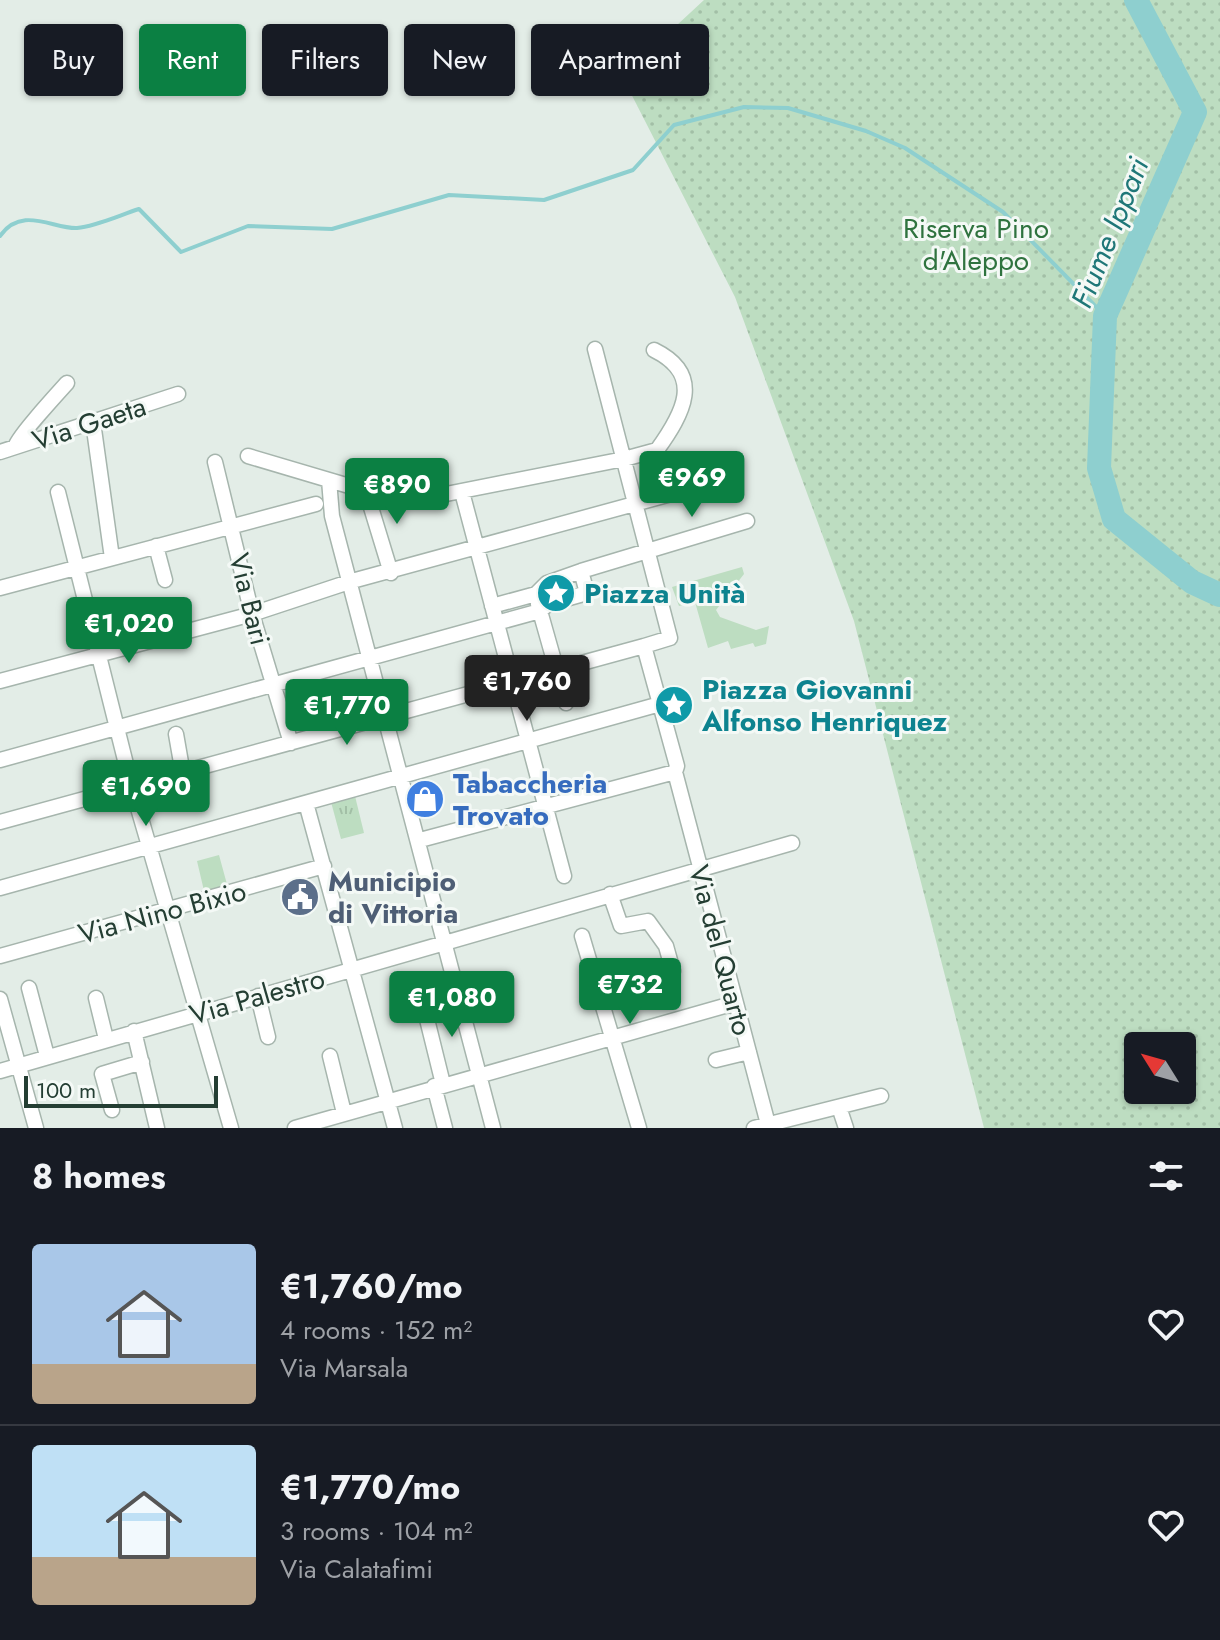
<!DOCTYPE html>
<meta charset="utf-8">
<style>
body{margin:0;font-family:Jost,sans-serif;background:#20242c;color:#f1f3f6;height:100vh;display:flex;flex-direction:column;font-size:30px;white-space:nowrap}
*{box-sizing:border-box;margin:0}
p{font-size:26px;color:#9ea1a6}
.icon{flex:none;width:44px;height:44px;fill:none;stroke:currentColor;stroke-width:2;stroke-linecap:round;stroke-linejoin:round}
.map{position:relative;height:1128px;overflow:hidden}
.details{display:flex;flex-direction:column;background:#171b24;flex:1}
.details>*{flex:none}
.guide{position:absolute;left:24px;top:24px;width:800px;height:72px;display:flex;gap:16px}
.needle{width:52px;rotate:307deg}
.fabs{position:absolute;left:1124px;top:1032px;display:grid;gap:16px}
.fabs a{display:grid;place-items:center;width:72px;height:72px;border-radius:8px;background:#171b24;box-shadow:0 2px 6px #0004;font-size:40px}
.scale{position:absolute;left:24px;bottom:20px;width:194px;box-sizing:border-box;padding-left:8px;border:4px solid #243e33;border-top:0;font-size:22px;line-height:28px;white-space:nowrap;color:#243e33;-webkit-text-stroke:6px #f4f9f6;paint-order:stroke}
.price{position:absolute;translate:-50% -68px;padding:0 18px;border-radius:8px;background:#0b8043;color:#fff;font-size:26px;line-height:52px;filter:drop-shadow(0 2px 4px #0008)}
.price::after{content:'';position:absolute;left:50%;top:48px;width:24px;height:18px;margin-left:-12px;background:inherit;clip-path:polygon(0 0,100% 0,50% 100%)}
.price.active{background:#222;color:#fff}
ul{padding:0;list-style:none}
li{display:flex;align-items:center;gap:24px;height:200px;padding:0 32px}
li+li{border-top:2px solid #363941}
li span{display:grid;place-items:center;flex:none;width:224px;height:160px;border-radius:8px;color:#555}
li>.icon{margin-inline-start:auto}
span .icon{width:96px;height:96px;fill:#fffc;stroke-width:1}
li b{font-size:34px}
h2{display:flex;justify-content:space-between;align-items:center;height:96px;padding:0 32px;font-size:34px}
.tag{padding:0 28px;border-radius:8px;background:#171b24;box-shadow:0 2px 6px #0004;font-size:28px;line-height:72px}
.tag.active{background:#0b8043;color:#fff}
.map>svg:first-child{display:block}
.grass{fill:url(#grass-tufts)}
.park{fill:url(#park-dots);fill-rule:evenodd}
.garden{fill:#bdddc1}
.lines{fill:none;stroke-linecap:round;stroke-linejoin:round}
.stream{stroke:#8ecfcf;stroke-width:4}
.river{stroke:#8ecfcf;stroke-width:24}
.street-casing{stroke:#a6b5ad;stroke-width:17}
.street{stroke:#fff;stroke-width:14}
.labels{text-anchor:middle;stroke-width:6;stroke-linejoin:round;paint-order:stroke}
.park-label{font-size:28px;fill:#2f733f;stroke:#f4f9f6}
.street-label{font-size:28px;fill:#243e33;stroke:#f4f9f6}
.culture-label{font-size:28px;font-weight:bold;fill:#0d838f;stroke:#f4f9f6;text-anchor:start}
.shop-label{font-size:28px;font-weight:bold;fill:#366cbe;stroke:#f4f9f6;text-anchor:start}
.service-label{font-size:28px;font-weight:bold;fill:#4e5e75;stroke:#f4f9f6;text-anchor:start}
.water-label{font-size:30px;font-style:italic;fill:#1f7778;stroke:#f4f9f6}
</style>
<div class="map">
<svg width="1220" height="1128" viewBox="0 0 1220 1128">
<defs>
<pattern id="grass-tufts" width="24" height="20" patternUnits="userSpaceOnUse" patternTransform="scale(2)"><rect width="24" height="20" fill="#bdddc1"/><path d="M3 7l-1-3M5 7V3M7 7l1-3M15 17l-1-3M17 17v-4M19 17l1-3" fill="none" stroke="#a2bfa6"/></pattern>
<pattern id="park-dots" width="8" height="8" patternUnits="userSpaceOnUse" patternTransform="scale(2)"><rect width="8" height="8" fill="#bdddc1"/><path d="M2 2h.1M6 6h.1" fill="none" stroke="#a2bfa6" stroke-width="1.8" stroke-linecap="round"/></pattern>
</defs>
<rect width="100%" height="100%" fill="#e3ede7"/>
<path class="grass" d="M355 796 364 833 341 839 331 802Z"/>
<path class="park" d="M704 0H1220V1128H984L854 621 735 297 622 76ZM1138 1046H1182V1090H1138Z"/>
<path class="garden" d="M742 567 744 574 716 610 720 617 756 630 769 626 766 644 755 647 753 643 731 649 728 641 708 648 695 602 679 606 672 587Z
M219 855 228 888 205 895 197 861Z"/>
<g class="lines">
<path class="stream" d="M0 236C22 205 53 229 77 228 97 226 120 215 139 209L181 252 248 226 332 229 449 195 544 200 633 170 674 125 744 107 788 108 866 131 905 148 1003 212 1105 316"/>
<path class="river" d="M1136 0 1195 112 1105 316 1099 468 1114 519 1192 582 1220 595"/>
<g class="street-casing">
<path id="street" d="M595 349 670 638 644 646 677 766 675 772 769 1128
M93 422 112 558
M15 447C15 440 58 393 67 383
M0 452 178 394
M248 456 366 491 431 497 624 459 657 450C683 414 705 375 654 350
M215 462 252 614 291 743
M329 480 332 516 493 1128
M366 491 391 573
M58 492 131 784 231 1128
M462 492 564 876
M156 546 165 580
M0 588 316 504
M538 604 566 703
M492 606 536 594 547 583 581 571 747 521
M0 681 252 614 352 581 726 479
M176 734 183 774
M0 760 540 611 548 604 587 593 581 571
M306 803 395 1128
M0 822 644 646
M420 840 675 772
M0 888 660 704
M582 936 639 1128
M0 956 324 866
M29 988 47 1056
M600 992 673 971 666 946 648 921 621 926 610 894
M258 996 268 1037
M96 998 106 1039
M0 999 36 1128
M423 1003 443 1084
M134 1031 157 1128
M330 1056 344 1113
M716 1060 749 1052
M0 1071 792 843
M434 1086 445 1128
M839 1107 846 1128
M112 1110 102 1074 142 1062
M295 1128 735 1003
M754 1128 881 1096"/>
</g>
<use href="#street" class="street"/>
</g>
<defs>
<g id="sight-disc" transform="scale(2)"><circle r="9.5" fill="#0f9aa8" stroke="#f4f9f6"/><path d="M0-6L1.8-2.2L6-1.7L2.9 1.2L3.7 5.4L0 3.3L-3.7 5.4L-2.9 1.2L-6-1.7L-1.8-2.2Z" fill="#fff"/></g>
<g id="shop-disc" transform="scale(2)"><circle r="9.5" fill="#3f7fe0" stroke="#f4f9f6"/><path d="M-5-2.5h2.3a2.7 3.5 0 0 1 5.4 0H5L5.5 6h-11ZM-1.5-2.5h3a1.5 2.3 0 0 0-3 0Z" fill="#fff"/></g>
<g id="civic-disc" transform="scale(2)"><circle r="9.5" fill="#5c6f8a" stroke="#f4f9f6"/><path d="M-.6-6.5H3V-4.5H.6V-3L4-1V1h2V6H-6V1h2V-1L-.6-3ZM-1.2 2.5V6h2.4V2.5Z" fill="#fff"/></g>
</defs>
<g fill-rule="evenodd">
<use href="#sight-disc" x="556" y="593"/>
<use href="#sight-disc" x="674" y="705"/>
<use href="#shop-disc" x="425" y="799"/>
<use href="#civic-disc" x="300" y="897"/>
</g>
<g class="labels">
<g class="park-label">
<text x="976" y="238">Riserva Pino<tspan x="976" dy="32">d'Aleppo</tspan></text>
</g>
<g class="street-label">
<text transform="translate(89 423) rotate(-18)" y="10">Via Gaeta</text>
<text transform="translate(250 599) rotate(76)" y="10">Via Bari</text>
<text transform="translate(162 912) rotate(-15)" y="10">Via Nino Bixio</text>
<text transform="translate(721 950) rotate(75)" y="10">Via del Quarto</text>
<text transform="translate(257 996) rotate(-16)" y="10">Via Palestro</text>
</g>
<g class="culture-label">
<text x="584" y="603">Piazza Unità</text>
<text x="702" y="699">Piazza Giovanni<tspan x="702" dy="32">Alfonso Henriquez</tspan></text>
</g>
<g class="shop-label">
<text x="453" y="793">Tabaccheria<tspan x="453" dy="32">Trovato</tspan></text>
</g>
<g class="service-label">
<text x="328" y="891">Municipio<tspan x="328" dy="32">di Vittoria</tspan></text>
</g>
<g class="water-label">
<text transform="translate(1110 233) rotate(-68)" y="10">Fiume Ippari</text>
</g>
</g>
</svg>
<div class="fabs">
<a><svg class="needle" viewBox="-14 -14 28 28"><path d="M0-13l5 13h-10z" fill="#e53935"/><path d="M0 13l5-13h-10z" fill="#9ea1a6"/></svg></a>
</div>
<div class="scale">100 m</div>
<b class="price" style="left:692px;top:519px">€969</b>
<b class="price" style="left:397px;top:526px">€890</b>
<b class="price" style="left:129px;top:665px">€1,020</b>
<b class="price active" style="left:527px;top:723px">€1,760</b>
<b class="price" style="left:347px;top:747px">€1,770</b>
<b class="price" style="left:146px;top:828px">€1,690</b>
<b class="price" style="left:630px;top:1026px">€732</b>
<b class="price" style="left:452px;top:1039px">€1,080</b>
<div class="guide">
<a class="tag">Buy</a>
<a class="tag active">Rent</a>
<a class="tag">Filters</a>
<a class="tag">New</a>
<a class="tag">Apartment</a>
</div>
</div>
<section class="details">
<h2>8 homes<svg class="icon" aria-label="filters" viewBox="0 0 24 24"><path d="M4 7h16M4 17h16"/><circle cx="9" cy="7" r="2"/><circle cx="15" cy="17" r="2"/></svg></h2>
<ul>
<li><span style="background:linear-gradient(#a9c7e8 75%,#b9a48a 0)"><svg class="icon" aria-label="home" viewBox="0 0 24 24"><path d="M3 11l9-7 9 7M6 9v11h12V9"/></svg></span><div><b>€1,760/mo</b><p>4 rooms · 152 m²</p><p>Via Marsala</p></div><svg class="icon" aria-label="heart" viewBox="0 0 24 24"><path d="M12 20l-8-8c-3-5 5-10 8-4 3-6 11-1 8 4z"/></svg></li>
<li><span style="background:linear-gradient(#bfe0f5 70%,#b9a48a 0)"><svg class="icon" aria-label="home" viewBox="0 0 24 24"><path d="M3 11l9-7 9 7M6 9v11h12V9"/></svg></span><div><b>€1,770/mo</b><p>3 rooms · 104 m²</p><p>Via Calatafimi</p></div><svg class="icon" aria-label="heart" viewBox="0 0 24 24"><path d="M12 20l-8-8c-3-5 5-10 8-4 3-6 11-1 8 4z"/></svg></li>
</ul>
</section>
